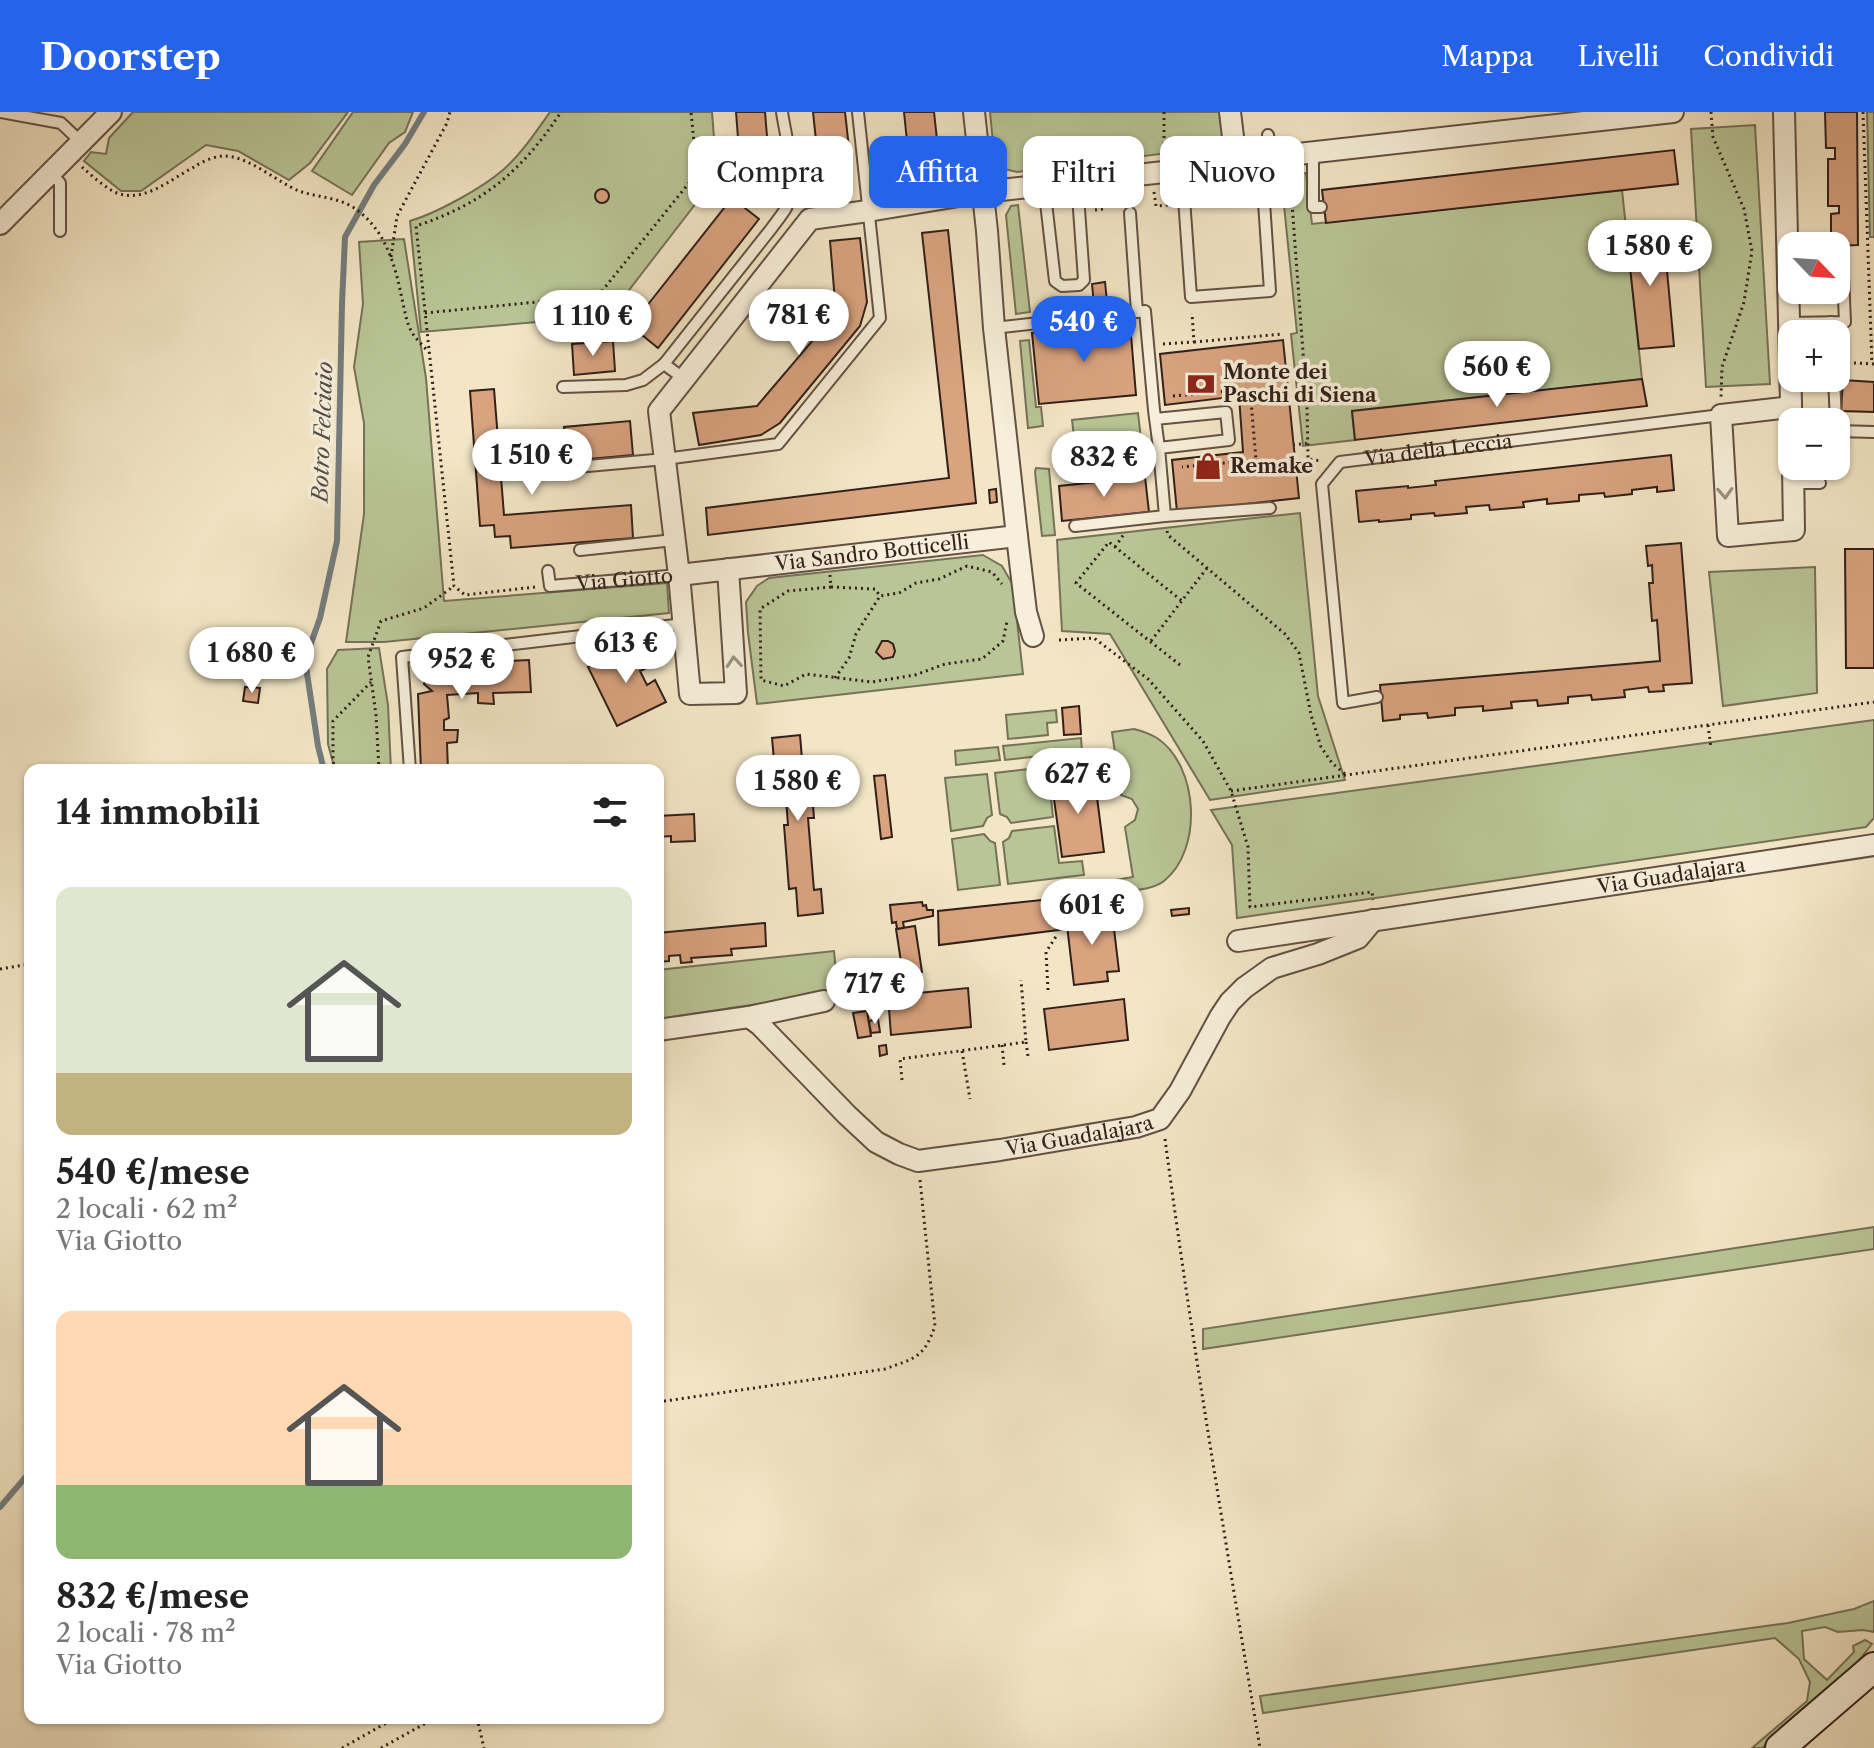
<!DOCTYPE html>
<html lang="it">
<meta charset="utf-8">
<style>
body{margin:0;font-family:"Libre Caslon Text",serif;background:#f2f2f2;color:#222;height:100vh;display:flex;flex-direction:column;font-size:30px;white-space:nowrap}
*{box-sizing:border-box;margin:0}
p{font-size:26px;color:#767676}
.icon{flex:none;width:44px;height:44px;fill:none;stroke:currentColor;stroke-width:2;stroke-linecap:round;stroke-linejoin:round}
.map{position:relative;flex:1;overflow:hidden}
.panel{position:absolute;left:24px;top:652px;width:640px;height:960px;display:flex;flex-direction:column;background:#fff;border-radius:16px;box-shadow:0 2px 6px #0004}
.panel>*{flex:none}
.top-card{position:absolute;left:688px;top:24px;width:760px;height:72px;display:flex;gap:16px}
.needle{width:52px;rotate:115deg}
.fabs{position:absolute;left:1778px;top:120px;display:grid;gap:16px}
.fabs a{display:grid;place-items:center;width:72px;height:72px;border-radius:16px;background:#fff;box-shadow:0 2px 6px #0004;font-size:40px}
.price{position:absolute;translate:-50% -68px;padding:0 18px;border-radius:28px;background:#fff;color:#222;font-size:26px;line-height:52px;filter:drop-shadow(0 2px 4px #0008)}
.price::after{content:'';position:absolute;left:50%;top:48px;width:24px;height:18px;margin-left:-12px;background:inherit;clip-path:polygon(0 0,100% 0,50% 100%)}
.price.current{background:#2563eb;color:#fff}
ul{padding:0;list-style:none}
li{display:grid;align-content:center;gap:16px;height:424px;padding:0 32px}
li span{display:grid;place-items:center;height:248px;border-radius:16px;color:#555}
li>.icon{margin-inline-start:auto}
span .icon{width:144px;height:144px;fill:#fffc;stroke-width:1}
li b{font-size:34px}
h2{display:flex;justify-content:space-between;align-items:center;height:96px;padding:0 32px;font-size:34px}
.tag{padding:0 28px;border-radius:16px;background:#fff;box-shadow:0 2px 6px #0004;font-size:28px;line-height:72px}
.tag.current{background:#2563eb;color:#fff}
header{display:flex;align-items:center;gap:48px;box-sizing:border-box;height:112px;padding:0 40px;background:#2563eb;color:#fff}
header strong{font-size:38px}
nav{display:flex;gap:44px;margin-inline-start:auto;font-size:28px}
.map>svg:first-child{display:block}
.green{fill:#b9c596;stroke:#757258;stroke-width:2}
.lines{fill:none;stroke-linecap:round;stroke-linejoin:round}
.stream{stroke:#747d7d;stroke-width:6}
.building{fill:#d9a380;stroke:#311f19;stroke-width:2}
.service-casing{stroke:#625144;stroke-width:14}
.minor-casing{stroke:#625144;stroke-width:24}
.secondary-casing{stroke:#311f19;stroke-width:32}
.path{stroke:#311f19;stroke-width:3;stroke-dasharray:2 4;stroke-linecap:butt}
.service{stroke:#f7efda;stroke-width:10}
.minor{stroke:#f7efda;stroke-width:20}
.secondary{stroke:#f7efda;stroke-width:28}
.oneway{stroke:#9e9183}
.labels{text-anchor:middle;stroke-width:7;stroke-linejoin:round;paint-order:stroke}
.poi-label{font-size:20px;font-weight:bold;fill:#311f19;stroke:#f7efda;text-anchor:start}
.street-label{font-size:20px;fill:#311f19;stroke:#f7efda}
.water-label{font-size:22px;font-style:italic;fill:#534e4b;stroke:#f7efda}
</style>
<header>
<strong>Doorstep</strong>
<nav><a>Mappa</a><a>Livelli</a><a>Condividi</a></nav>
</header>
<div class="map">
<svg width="1874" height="1636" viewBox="0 0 1874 1636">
<rect width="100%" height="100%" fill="#f3e6c6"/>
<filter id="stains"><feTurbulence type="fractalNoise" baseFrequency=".0025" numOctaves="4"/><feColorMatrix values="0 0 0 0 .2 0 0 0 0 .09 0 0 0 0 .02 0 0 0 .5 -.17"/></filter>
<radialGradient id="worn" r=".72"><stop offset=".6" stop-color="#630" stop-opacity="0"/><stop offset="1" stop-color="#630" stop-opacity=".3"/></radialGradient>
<path class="green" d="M133 0H348L310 51 289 68 238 39 206 33 141 79H121L84 49 91 40 106 42 109 26Z
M353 0H413L405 20 389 31 352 83 312 59Z
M550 0H712L717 64 609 204 421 220 410 109C437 101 482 76 503 58 521 42 536 20 550 0Z
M990 0H1221L1224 34 1017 60 1000 56 994 41Z
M1867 0H1874V125H1870Z
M1755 13 1770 272 1706 275 1691 17Z
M1306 61 1312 112 1622 78 1642 267 1352 300 1355 328 1303 334 1291 222 1297 221 1281 64Z
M1018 93 1030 200 1016 202 1006 103 1011 94Z
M404 127 426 266 444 489 667 471 669 501 384 530H346L364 402V311L354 255 363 192 359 130Z
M1029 228 1036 295H1041L1043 314 1028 316 1020 229Z
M1138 301 1143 345 1077 352 1072 308Z
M1036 356 1049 357 1055 423 1042 424 1035 360Z
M1300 401 1318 584 1345 668 1210 688 1110 522 1062 519 1057 428Z
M983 443 1002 454 1013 473 1023 562 757 592 748 521 746 490 757 474 769 466Z
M1815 455 1817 581 1723 594 1709 460Z
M379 536 388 593 391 658H335L328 632 327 557 338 538Z
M1056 598 1057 610 1047 611 1048 623 1008 627 1006 603Z
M1874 608V706L1866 715 1237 806 1232 733 1211 698Z
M1134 617C1142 619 1150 622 1157 626 1199 654 1203 738 1164 769 1153 778 1132 778 1117 780L1115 768 1133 765 1125 715 1135 708 1138 697 1132 687 1121 683 1112 620Z
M1081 626 1082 639 1005 648 1003 634Z
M998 635 1000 648 956 653 955 639Z
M1072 652 1073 663 1049 667 1053 705 1011 711 1007 705 1000 702 995 661Z
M987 662 992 703 987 706 983 714 951 719 945 666Z
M1054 714 1059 751 1082 749 1084 763 1008 772 1003 730 1009 726 1012 719Z
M984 722 990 729 995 731 1000 773 958 778 952 727Z
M834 839 838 880 658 907V858Z
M1874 1115V1137L1203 1237V1217Z
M1874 1489V1520L1863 1518 1838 1520 1825 1515 1802 1519 1804 1547 1827 1568 1854 1540 1853 1534 1865 1528 1872 1532C1842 1572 1800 1604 1762 1636H1752L1807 1589 1810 1570 1799 1547 1775 1526 1263 1601 1260 1584 1788 1511 1854 1497Z"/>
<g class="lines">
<path class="stream" d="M324 658 318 634 305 548 320 506 337 429 342 192 345 125 374 73 405 32 424 0
M0 1395 30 1360"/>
</g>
<path class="building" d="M736 0H765L770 61 741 64Z
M813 0H845L852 63 820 66Z
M904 0H934L939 46 909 49Z
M1825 0H1857L1858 133 1831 134V102L1839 101V94H1828V47H1835V36H1826Z
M1674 38 1678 72 1326 111 1322 78Z
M595 84a7 7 0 1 1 14 0a7 7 0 1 1-14 0Z
M732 86 759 107 658 236 631 214Z
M1663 116 1674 234 1639 237 1626 119Z
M948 118 976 391 708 423 706 396 949 366 922 121Z
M860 126 867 190 860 214 780 311 761 323 699 333 693 301 757 294 836 201 830 129Z
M1105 170 1107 190 1094 192 1092 172Z
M1130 211 1136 283 1039 292 1032 221Z
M1283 228 1299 386 1177 400 1172 348 1243 340 1239 284 1165 293 1160 242Z
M613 229 615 259 574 263 572 232Z
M1642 267 1647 294 1355 328 1352 299Z
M1843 268 1874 270V300L1841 299Z
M494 277 504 403 631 393 633 426 511 436 510 424 495 425 494 413 480 414 470 279Z
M630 309 633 343 567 349 564 315Z
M1671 343 1674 378 1657 380V375L1632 378V382L1605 385 1604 381 1579 383V389L1547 392V387L1523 390 1524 395 1490 398 1489 393 1466 395 1467 401 1435 404 1434 401 1411 403V407L1379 410V408L1359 410 1356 379 1408 374V376L1436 373 1435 369Z
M1145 365 1149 400 1062 409 1059 374Z
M996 377 997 390 990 391 989 378Z
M1681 431 1692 571 1663 573 1664 579 1649 580 1648 575 1624 578 1625 585 1592 588 1591 583 1568 585V591L1538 594 1537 588 1511 590 1512 596 1483 599V594L1455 596V603L1428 606 1427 601 1400 603V607L1383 609 1380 573 1660 549 1657 508 1652 509 1649 471H1653L1652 453 1648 454 1646 434Z
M1845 437H1874V556H1846Z
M234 527 256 530 255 539 263 540 260 565 230 561Z
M882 529H888L893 532 895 539 893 545 883 547 876 540Z
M637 531 649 555 640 559 647 573 655 568 666 590 617 614 588 555Z
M529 548 531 580 493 581 494 592 478 591V581L447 583 449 606 444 608V618H458L457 630 447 631 448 658H421L418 582 432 579 424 572 427 564 443 567 442 552Z
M245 575 260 576 258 591 243 589Z
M1079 594 1081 622 1064 623 1062 596Z
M800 623 803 659 810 658 814 706H808L814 778 821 777 823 801 798 804 796 776 789 777 784 713H788L784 659H775L772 626Z
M1094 662 1104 740 1062 745 1053 680 1058 679 1057 667Z
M885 663 892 725 881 727 874 664Z
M694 702 695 729 671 730V724L658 725V704Z
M1107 781 1109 800 1066 805 1067 817 939 833 938 799Z
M922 790 923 794 926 793 927 798H933V804L903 810 904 816 897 817 896 810 892 811 890 793Z
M1189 796V802L1172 804 1171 798Z
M1112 800 1119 859 1107 860 1108 869 1074 873 1066 805Z
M765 811 766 834 731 837 732 843 691 846 692 850 681 851 680 843 669 844V849L658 850V821Z
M915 814 922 860 903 863 896 817Z
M894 856 898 862 883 865 882 859Z
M968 876 971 915 891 923 888 884Z
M1124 887 1128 928 1049 938 1044 897Z
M867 899 871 924 858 926 853 901Z
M878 907 880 920 871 921 869 909Z
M886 933 887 942 880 944 879 934Z"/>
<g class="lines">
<g class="service-casing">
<g id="service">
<path d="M0 0 61 11 81 30"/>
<path d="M1268 23 1271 45"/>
<path d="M1313 41V95H1321"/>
<path d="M1182 58 1191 185 1270 179 1261 46"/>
<path d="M51 61 60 71V119"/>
<path d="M1044 73 1055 169 1062 174 1079 173 1084 168 1077 69"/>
<path d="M1130 101 1137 200"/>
<path d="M1831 210V222"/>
<path d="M1789 211 1845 210 1843 164H1836"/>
<path d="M994 216 1145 199 1154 298 1159 336 1229 328 1226 300 1155 307"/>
<path d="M683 266 664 252 771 117C776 110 782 103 786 96 799 70 786 28 782 0"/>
<path d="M1834 266 1836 310"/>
<path d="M563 275 626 273 643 268 664 252"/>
<path d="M1836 313V319L1874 320"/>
<path d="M1159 336 1165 404 1270 396"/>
<path d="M577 355 665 347 778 332 880 206 858 0"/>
<path d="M1793 371H1820"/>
<path d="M1075 414 1165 404"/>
<path d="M580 438 674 428"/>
<path id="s1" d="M548 459 550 474 679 463"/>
<path id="s2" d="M1377 585 1343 591 1322 372 1340 350 1721 303"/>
<path d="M410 658 402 545 684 512"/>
</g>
</g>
<g class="minor-casing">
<g id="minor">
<path d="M974 0 987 119 994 216 1017 424 1026 500 1033 524"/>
<path d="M1230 0 1236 50"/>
<path d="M1784 0 1792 333"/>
<path d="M0 112 111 0"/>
<path d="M1791 295 1721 303 1728 424 1794 418 1793 354"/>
<path id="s3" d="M728 457 736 581 690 582 679 463 1017 424"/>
<path d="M679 463 659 299 810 107 868 99 983 80 1191 57 1271 45 1673 0"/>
<path id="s4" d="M1238 829 1874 733"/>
<path id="s5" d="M749 905 760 913 847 1003 876 1030 899 1042 918 1049 1000 1038 1136 1015 1160 1007 1180 979 1220 905 1230 890 1244 876 1272 856 1318 842 1358 826 1373 808"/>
<path d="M658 918 749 905 824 889"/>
</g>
</g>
<g class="secondary-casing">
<path id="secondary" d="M1780 1636 1874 1555"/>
</g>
<path class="path" d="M1164 0V40
M1711 0 1713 25 1744 97 1752 139 1744 190 1722 255 1721 285
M1863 0 1872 252
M82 55C91 63 101 72 111 78 140 95 169 68 194 55 201 50 213 45 222 44 248 43 275 69 299 79 316 85 335 85 351 94 384 114 395 151 402 187 405 199 406 211 413 222 417 228 423 234 429 240
M1286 63 1287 70 1291 78 1307 294 1308 347 1322 349
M1154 80 1156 94 1169 93
M1095 98 1104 97V87
M391 145 397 104 447 11 450 0
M425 201 598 184 697 61 691 0
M1194 230 1283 222
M1163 232 1194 230 1192 201
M1836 250 1874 252
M1173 284 1250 277 1256 348 1182 355
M1293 333 1308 331
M1167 419 1168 423 1285 522 1299 541 1311 603 1321 635 1332 651 1346 663
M1115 435 1124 422
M830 463 831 475 788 479 760 497 761 568 784 574 806 562 872 570 915 563 945 552 982 547 1003 529 1007 509
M535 475 465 483 454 474 416 114C483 92 522 59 561 0
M831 475 875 477 880 484 899 481 916 471 939 467 967 454 992 460 1002 472
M1059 528 1094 526 1148 567 1203 629 1231 679 1248 735 1250 795 1372 780 1373 788
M1151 529 1207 456
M1180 553 1076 471 1109 430 1182 489
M835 566 849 546 856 522 880 484
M1708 613 1711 636
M335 658 333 649V609L371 570
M379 658 376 603 368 545 381 509 424 496 454 474
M1231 679 1874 590
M0 857 30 852
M1048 878 1046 840 1057 823
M1026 930 1028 944
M1002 933 1004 953
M962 939 970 987
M902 968 900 947 1026 930 1021 868
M1165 1027C1192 1231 1226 1433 1260 1636
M658 1290 885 1257C915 1246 924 1246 935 1214L920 1068
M477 1606 484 1636
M342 1636 395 1606
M381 1636 435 1606"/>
<use href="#service" class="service"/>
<use href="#minor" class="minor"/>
<use href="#secondary" class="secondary"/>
</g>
<defs><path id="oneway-chevron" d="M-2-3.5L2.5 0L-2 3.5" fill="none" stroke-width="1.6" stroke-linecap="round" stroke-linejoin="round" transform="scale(2)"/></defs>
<g class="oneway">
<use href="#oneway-chevron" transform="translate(1725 381) rotate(87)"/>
<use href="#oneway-chevron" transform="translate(734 550) rotate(-94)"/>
</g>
<defs>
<g id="bank-bare" transform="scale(2.16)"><path d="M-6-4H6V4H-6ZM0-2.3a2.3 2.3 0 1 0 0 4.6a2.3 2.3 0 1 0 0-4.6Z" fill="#8f2418" stroke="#f7efda" stroke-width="2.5" paint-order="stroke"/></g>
<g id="shop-bare" transform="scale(2.16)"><path d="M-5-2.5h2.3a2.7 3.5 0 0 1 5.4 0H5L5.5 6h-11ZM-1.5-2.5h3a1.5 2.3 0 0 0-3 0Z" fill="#8f2418" stroke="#f7efda" stroke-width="2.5" paint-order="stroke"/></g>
</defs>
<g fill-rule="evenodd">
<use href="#bank-bare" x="1201" y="272"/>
<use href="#shop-bare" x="1208" y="354"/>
</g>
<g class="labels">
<g class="poi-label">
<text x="1223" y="267">Monte dei<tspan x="1223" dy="23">Paschi di Siena</tspan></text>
<text x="1230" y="361">Remake</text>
</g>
<g class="street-label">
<text dy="7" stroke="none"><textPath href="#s2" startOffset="382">Via della Leccia</textPath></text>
<text dy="7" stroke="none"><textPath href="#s3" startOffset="484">Via Sandro Botticelli</textPath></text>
<text dy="7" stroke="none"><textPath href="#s1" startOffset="90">Via Giotto</textPath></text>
<text dy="7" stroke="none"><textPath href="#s4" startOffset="438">Via Guadalajara</textPath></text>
<text dy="7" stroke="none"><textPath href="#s5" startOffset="388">Via Guadalajara</textPath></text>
</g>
<g class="water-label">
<text transform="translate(322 320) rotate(-88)" y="8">Botro Felciaio</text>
</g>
</g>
<rect width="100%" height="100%" filter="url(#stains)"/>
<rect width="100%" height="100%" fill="url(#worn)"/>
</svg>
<div class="fabs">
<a><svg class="needle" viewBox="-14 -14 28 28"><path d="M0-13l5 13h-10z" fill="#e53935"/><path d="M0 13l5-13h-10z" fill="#767676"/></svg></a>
<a>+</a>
<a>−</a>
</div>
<b class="price" style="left:1650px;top:176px">1 580 €</b>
<b class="price" style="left:799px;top:245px">781 €</b>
<b class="price" style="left:593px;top:246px">1 110 €</b>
<b class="price current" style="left:1084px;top:252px">540 €</b>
<b class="price" style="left:1497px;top:297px">560 €</b>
<b class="price" style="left:532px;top:385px">1 510 €</b>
<b class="price" style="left:1104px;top:387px">832 €</b>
<b class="price" style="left:626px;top:573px">613 €</b>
<b class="price" style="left:252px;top:583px">1 680 €</b>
<b class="price" style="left:462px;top:589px">952 €</b>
<b class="price" style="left:1078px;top:704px">627 €</b>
<b class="price" style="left:798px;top:711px">1 580 €</b>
<b class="price" style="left:1092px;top:835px">601 €</b>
<b class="price" style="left:875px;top:914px">717 €</b>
<div class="top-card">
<a class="tag">Compra</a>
<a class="tag current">Affitta</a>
<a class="tag">Filtri</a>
<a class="tag">Nuovo</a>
</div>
<section class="panel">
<h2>14 immobili<svg class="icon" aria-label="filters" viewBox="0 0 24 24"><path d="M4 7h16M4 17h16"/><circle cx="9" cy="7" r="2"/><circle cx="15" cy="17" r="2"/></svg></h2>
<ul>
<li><span style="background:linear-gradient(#dfe7d0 75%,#c2b280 0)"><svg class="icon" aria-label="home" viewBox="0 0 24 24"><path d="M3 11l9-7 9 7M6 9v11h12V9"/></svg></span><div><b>540 €/mese</b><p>2 locali · 62 m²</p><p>Via Giotto</p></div></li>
<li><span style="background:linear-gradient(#ffd9b3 70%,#8fb573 0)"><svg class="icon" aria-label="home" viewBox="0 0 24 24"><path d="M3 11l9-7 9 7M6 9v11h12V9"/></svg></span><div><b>832 €/mese</b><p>2 locali · 78 m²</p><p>Via Giotto</p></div></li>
</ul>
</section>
</div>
